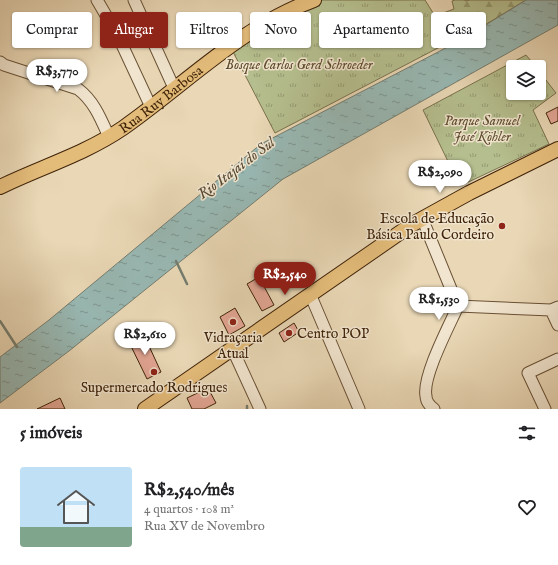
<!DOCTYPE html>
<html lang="pt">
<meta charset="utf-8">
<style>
body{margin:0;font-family:"IM FELL English",serif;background:#f2f2f2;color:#202124;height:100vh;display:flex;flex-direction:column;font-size:15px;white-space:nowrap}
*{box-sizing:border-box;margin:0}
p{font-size:13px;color:#757577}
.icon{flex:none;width:22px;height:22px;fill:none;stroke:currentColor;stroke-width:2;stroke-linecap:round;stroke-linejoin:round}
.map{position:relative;height:409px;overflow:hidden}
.drawer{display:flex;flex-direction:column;background:#fff;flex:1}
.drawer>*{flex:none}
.hud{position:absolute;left:12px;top:12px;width:534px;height:36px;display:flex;gap:8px}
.tools{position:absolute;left:506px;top:60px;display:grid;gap:8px}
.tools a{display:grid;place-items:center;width:40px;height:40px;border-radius:4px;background:#fff;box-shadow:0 1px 3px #0004;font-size:20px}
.price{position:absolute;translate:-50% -34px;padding:0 9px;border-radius:14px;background:#fff;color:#222;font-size:13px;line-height:26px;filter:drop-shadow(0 1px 2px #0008)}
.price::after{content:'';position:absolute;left:50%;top:24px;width:12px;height:9px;margin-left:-6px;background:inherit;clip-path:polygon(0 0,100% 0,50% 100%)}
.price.selected{background:#8f2418;color:#fff}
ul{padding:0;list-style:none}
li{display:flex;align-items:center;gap:12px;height:100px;padding:0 20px}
li span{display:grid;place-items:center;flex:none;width:112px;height:80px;border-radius:4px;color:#555}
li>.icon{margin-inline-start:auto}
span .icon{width:48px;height:48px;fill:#fffc;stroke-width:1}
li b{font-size:17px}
h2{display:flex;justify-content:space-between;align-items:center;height:48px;padding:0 20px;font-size:17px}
.chip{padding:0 14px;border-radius:4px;background:#fff;box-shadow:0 1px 3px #0004;font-size:14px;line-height:36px}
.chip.selected{background:#8f2418;color:#fff}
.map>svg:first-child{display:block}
.forest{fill:url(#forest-firs);stroke:#7a714c}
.park{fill:url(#park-tufts);stroke:#7a714c}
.water{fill:url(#water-ripples);stroke:#757d6f}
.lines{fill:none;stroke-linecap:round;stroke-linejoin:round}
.stream{stroke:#757d6f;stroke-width:2.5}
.building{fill:#e4a795;stroke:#40240a}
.minor-casing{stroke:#6a5135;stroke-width:13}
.major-casing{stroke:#40240a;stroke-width:16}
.minor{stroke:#f1e5cf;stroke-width:11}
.major{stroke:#e4bc7a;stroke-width:14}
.poi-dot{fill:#8f2418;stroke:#f1e5cf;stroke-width:1.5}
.labels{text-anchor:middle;stroke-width:3;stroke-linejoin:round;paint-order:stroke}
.park-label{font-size:14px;font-style:italic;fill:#5d4a2b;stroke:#f1e5cf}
.street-label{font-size:14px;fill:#40240a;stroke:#f1e5cf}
.poi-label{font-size:14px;fill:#40240a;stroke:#f1e5cf}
.water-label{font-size:15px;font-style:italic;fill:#564934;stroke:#f1e5cf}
</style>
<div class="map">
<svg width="558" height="409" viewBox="0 0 558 409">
<defs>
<pattern id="forest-firs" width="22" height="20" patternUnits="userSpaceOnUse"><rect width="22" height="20" fill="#b5be8e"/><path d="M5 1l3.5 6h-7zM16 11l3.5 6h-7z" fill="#959a72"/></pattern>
<pattern id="park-tufts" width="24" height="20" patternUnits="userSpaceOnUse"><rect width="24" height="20" fill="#b5be8e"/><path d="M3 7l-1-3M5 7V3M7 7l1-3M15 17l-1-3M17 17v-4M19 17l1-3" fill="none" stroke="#959a72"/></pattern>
<pattern id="water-ripples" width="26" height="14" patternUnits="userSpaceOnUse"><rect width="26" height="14" fill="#98b8b3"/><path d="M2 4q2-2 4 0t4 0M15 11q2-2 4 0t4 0" fill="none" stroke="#7d9590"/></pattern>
</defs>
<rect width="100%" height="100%" fill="#e9d7b5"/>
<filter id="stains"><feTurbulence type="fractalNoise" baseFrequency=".005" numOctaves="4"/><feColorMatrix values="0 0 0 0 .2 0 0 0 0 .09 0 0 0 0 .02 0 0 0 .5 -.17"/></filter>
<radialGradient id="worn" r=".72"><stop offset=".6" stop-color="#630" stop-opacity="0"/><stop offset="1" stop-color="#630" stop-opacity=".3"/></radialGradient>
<path class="forest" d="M455 0H465V1L470 0H526L465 37H459L435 16 454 9 452 1Z"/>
<path class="park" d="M317 0H425L435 16 459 37 275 133 230 46Z
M526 55 536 67H513V93H539V71L556 93 533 110 549 144 460 186 423 110Z"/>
<path class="water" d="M526 0H558V25L283 179 69 351 0 403V357L49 320 261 144 463 39Z"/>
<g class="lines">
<path class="stream" d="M176 261 187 284
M0 321 17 347
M247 406V409"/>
</g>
<path class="building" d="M219 23 224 34 218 37 213 26Z
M558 107V121L551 124 546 113Z
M259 277 274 305 262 311 247 284Z
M235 308 245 326 229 335 220 317Z
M294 323 299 332 284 342 279 333Z
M143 333 161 372 147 379 128 340Z
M208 388 216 403 204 409H192L187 398Z
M60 398 65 409H37Z"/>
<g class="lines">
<g class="minor-casing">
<path id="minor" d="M97 0 117 34 151 107
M134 0 174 88
M0 62 4 65 78 89C94 101 101 119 109 137
M422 218 458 306C449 326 422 377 426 396 426 402 430 406 434 409
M310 294 359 409
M458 306 551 310 558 307
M551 310 558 325
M232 348 260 409
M545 409 528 373 558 359"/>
</g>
<g class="major-casing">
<g id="major">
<path id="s1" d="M0 187C41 167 85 154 123 128 186 84 240 27 314 0"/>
<path d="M145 409 411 225 469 193 558 149"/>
</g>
</g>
<use href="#minor" class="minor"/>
<use href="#major" class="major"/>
</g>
<g class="poi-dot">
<circle cx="502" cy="226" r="4"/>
<circle cx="233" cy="322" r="4"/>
<circle cx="289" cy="333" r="4"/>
<circle cx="154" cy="372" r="4"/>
</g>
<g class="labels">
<g class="park-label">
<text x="299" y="69">Bosque Carlos Gerd Schroeder</text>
<text x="482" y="125">Parque Samuel<tspan x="482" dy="16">José Köhler</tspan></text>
</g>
<g class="street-label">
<text dy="5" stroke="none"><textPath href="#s1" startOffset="184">Rua Ruy Barbosa</textPath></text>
</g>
<g class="poi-label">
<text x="494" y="223" text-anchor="end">Escola de Educação<tspan x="494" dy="16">Básica Paulo Cordeiro</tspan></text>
<text x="297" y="338" text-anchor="start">Centro POP</text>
<text x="233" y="342">Vidraçaria<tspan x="233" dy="16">Atual</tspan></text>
<text x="154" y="392">Supermercado Rodrigues</text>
</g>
<g class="water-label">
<text transform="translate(236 168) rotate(-37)" y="5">Rio Itajaí do Sul</text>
</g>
</g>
<rect width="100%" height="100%" filter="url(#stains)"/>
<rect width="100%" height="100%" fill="url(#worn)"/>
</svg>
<div class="tools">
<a><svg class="icon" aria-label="layers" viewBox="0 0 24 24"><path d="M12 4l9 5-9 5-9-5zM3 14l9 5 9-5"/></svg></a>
</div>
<b class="price" style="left:57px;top:93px">R$3,770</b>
<b class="price" style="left:440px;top:194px">R$2,090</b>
<b class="price selected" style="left:285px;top:296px">R$2,540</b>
<b class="price" style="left:439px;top:321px">R$1,530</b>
<b class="price" style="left:145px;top:356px">R$2,610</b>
<div class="hud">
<a class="chip">Comprar</a>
<a class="chip selected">Alugar</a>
<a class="chip">Filtros</a>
<a class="chip">Novo</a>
<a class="chip">Apartamento</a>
<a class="chip">Casa</a>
</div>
</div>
<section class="drawer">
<h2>5 imóveis<svg class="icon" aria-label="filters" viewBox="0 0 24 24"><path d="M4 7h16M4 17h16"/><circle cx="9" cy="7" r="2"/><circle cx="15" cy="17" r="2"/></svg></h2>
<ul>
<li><span style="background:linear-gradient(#bfe0f5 75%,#7fa58c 0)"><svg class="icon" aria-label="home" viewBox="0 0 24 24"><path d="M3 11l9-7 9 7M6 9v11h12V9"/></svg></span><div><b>R$2,540/mês</b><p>4 quartos · 108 m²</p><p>Rua XV de Novembro</p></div><svg class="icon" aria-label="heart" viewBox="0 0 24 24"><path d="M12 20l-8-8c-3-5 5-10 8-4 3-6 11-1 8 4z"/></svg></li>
</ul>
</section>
